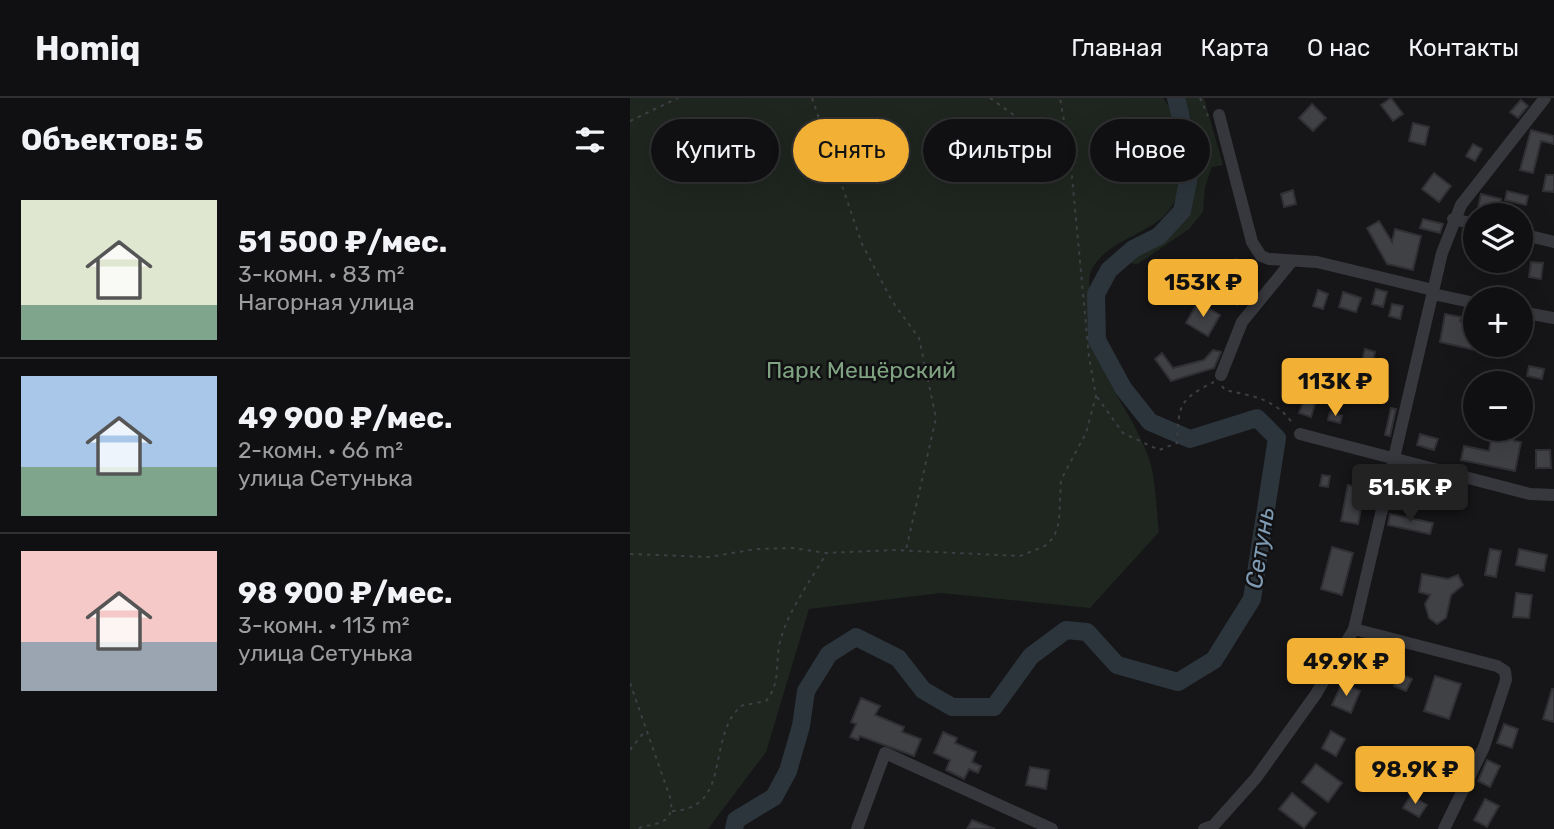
<!DOCTYPE html>
<html lang="ru">
<meta charset="utf-8">
<style>
body{margin:0;font-family:Rubik,sans-serif;background:#19191b;color:#f1f3f6;height:100vh;display:flex;flex-direction:column;font-size:26px;white-space:nowrap}
*{box-sizing:border-box;margin:0}
p{font-size:23px;color:#9c9d9f}
.icon{flex:none;width:38px;height:38px;fill:none;stroke:currentColor;stroke-width:2;stroke-linecap:round;stroke-linejoin:round}
.map{position:relative;flex:1;overflow:hidden}
.drawer{display:flex;flex-direction:column;background:#101012;width:630px}
.drawer>*{flex:none}
.top-card{position:absolute;left:21px;top:21px;width:665px;height:63px;display:flex;gap:14px}
.buttons{position:absolute;left:833px;top:105px;display:grid;gap:14px}
.buttons a{display:grid;place-items:center;width:70px;height:70px;border-radius:50%;background:#101012;box-shadow:0 7px 28px #0002,0 0 0 2px #303032;font-size:35px}
.price{position:absolute;translate:-50% -60px;padding:0 16px;border-radius:7px;background:#f2b134;color:#111;font-size:23px;line-height:46px;filter:drop-shadow(0 2px 4px #0008)}
.price::after{content:'';position:absolute;left:50%;top:42px;width:21px;height:16px;margin-left:-10px;background:inherit;clip-path:polygon(0 0,100% 0,50% 100%)}
.price.selected{background:#222;color:#fff}
ul{padding:0;list-style:none}
li{display:flex;align-items:center;gap:21px;height:175px;padding:0 21px}
li+li{border-top:2px solid #303032}
li span{display:grid;place-items:center;flex:none;width:196px;height:140px;border-radius:0px;color:#555}
li>.icon{margin-inline-start:auto}
span .icon{width:84px;height:84px;fill:#fffc;stroke-width:1}
li b{font-size:30px}
h2{display:flex;justify-content:space-between;align-items:center;height:84px;padding:0 21px;font-size:30px}
.chip{padding:0 24px;border-radius:32px;background:#101012;box-shadow:0 7px 28px #0002,0 0 0 2px #303032;font-size:24px;line-height:63px}
.chip.selected{background:#f2b134;color:#111}
header{display:flex;align-items:center;gap:42px;box-sizing:border-box;height:98px;padding:0 35px;background:#101012;border-bottom:2px solid #303032}
header strong{font-size:33px}
nav{display:flex;gap:38px;margin-inline-start:auto;font-size:24px}
main{display:flex;flex:1;min-height:0}
.map>svg:first-child{display:block}
.green{fill:#1e261f}
.lines{fill:none;stroke-linecap:round;stroke-linejoin:round}
.river{stroke:#2c353c;stroke-width:18}
.building{fill:#404145;stroke:#303034;stroke-width:2}
.path{stroke:#3d3f44;stroke-width:2;stroke-dasharray:3.5 5;stroke-linecap:butt}
.minor{stroke:#37383d;stroke-width:12}
.labels{text-anchor:middle;stroke-width:5;stroke-linejoin:round;paint-order:stroke}
.park-label{font-size:23px;fill:#7fa381;stroke:#111113}
.water-label{font-size:24px;font-style:italic;fill:#7f9bb3;stroke:#111113}
</style>
<header>
<strong>Homiq</strong>
<nav><a>Главная</a><a>Карта</a><a>О нас</a><a>Контакты</a></nav>
</header>
<main>
<section class="drawer">
<h2>Объектов: 5<svg class="icon" aria-label="filters" viewBox="0 0 24 24"><path d="M4 7h16M4 17h16"/><circle cx="9" cy="7" r="2"/><circle cx="15" cy="17" r="2"/></svg></h2>
<ul>
<li><span style="background:linear-gradient(#dfe7d0 75%,#7fa58c 0)"><svg class="icon" aria-label="home" viewBox="0 0 24 24"><path d="M3 11l9-7 9 7M6 9v11h12V9"/></svg></span><div><b>51 500 ₽/мес.</b><p>3-комн. · 83 m²</p><p>Нагорная улица</p></div></li>
<li><span style="background:linear-gradient(#a9c7e8 65%,#7fa58c 0)"><svg class="icon" aria-label="home" viewBox="0 0 24 24"><path d="M3 11l9-7 9 7M6 9v11h12V9"/></svg></span><div><b>49 900 ₽/мес.</b><p>2-комн. · 66 m²</p><p>улица Сетунька</p></div></li>
<li><span style="background:linear-gradient(#f6c9c9 65%,#9aa5b1 0)"><svg class="icon" aria-label="home" viewBox="0 0 24 24"><path d="M3 11l9-7 9 7M6 9v11h12V9"/></svg></span><div><b>98 900 ₽/мес.</b><p>3-комн. · 113 m²</p><p>улица Сетунька</p></div></li>
</ul>
</section>
<div class="map">
<svg width="924" height="731" viewBox="0 0 924 731">
<rect width="100%" height="100%" fill="#161618"/>
<path class="green" d="M0 0H533C554 24 559 91 537 115 516 138 476 142 461 173 458 180 460 192 459 199 454 268 497 300 519 360 526 382 526 411 529 434L460 510 311 495 179 511 136 654 78 731H0Z
M552 0H574L593 67 582 69 575 89 573 114 559 131 508 166 497 165 554 116 568 69V48L564 26Z"/>
<g class="lines">
<path class="river" d="M104 731 106 722 144 699 158 673 171 628 176 593 199 556 226 539 268 560 293 592 322 609H364L401 558 436 532 457 534 487 567 548 584 584 562 622 501 647 340 627 320 560 341 520 324 493 290 467 242 466 196 479 172 503 151 529 138 552 113 562 63 546 0"/>
</g>
<path class="building" d="M761 0 773 16 763 23 751 7Z
M891 2 898 8 888 20 880 14Z
M682 6 696 20 683 33 669 20Z
M783 25 799 29 795 47 779 43Z
M901 32 924 38V46L911 43 903 75 890 72Z
M843 46 852 51 845 63 836 58Z
M804 75 821 88 809 104 792 91Z
M916 77H924V94L913 93Z
M663 92 666 106 654 109 651 96Z
M877 93 898 98 896 107 875 102Z
M851 96 871 101 867 117 847 115Z
M793 121 813 126 810 135 790 130Z
M749 123 762 144 765 131 791 138 783 172 757 166 737 130Z
M606 161 623 173 612 187 596 175Z
M901 164 913 165 911 181 899 179Z
M612 188 619 193 607 207 601 202Z
M746 191 757 194 753 209 742 206Z
M688 192 698 196 693 211 683 208Z
M713 194 731 200 726 214 709 209Z
M568 204 590 217 578 238 556 225Z
M762 206 773 208 770 221 759 218Z
M815 216 831 219 830 223 845 227V252L810 244Z
M735 251 745 254 742 266 732 263Z
M583 252 591 254 584 270 541 283 525 261 532 255 543 270 574 262Z
M899 268 914 271 912 281 897 278Z
M674 302 685 306 681 319 669 315Z
M761 310 766 311 760 338 755 337Z
M700 314 712 318 710 325 698 322Z
M863 331 885 335 884 343 891 344 885 373 831 362 834 348 859 353Z
M790 336 808 341 804 352 787 347Z
M906 352H920L921 370H906Z
M692 377 700 378 698 389 690 388Z
M718 387 735 390 728 426 711 423Z
M760 416 803 425 800 436 758 427Z
M702 449 723 455 712 497 691 491Z
M860 451 871 453 866 479 855 477Z
M889 451 917 457 914 473 886 467Z
M792 476 818 481 828 477 833 487 821 497 816 520 807 526 799 520 795 506 800 497 789 494Z
M886 495 902 497 899 520 883 519Z
M729 550 746 555 740 571 724 565Z
M770 576 782 581 776 593 764 588Z
M805 578 831 586 819 621 794 613Z
M712 585 730 593 721 615 702 607Z
M922 591H924V624L913 621Z
M231 600 250 608 245 617 274 629 272 634 291 641 284 658 230 638 228 642 220 639 226 626 221 624Z
M874 626 888 631 882 650 867 645Z
M701 633 715 641 706 658 692 650Z
M313 634 327 640 325 645 346 654 342 664 351 668 348 675 339 671 334 681 316 672 320 662 304 655Z
M795 656 817 666 807 687 785 676Z
M857 662 870 668 860 689 848 683Z
M686 666 712 685 698 704 672 684Z
M400 669 419 672 416 691 396 687Z
M662 695 686 715 674 730 649 711Z
M781 697 797 707 789 719 773 710Z
M855 701 869 708 857 729 844 722Z
M342 722 365 731H337Z"/>
<g class="lines">
<path class="path" d="M182 0 232 146 262 203 289 240 306 320 276 452
M360 0 440 57
M570 0 578 18
M0 23 48 0
M592 288 595 292C626 299 644 300 664 327
M467 299 493 335 529 352 547 345C549 307 548 302 584 284
M0 456 79 459 126 451 163 450 196 455 263 452 390 458 415 448 424 439 429 424 431 382 456 335 466 298 459 259 440 58 430 0
M0 585 41 702C44 729 24 724 6 731
M0 652 14 634
M42 713C93 711 82 662 98 626 100 620 106 614 110 608L136 603C152 584 144 562 151 540 160 510 181 482 196 456"/>
<path class="minor" d="M589 17 622 144 631 158 639 161 687 164 803 192
M823 121 845 126
M891 136 924 144
M803 196 845 205
M891 214 924 220
M591 277 612 224 662 163
M670 336 900 396 924 397
M724 531 867 568 875 573 876 582 854 649 814 731
M227 731 255 655 422 731
M574 731 584 727 626 680 686 596 724 531 812 155 831 107 915 0"/>
</g>
<g class="labels">
<g class="park-label">
<text x="231" y="280">Парк Мещёрский</text>
</g>
<g class="water-label">
<text transform="translate(630 450) rotate(-81)" y="8">Сетунь</text>
</g>
</g>
</svg>
<div class="buttons">
<a><svg class="icon" aria-label="layers" viewBox="0 0 24 24"><path d="M12 4l9 5-9 5-9-5zM3 14l9 5 9-5"/></svg></a>
<a>+</a>
<a>−</a>
</div>
<b class="price" style="left:573px;top:221px">153K ₽</b>
<b class="price" style="left:705px;top:320px">113K ₽</b>
<b class="price selected" style="left:780px;top:426px">51.5K ₽</b>
<b class="price" style="left:716px;top:600px">49.9K ₽</b>
<b class="price" style="left:785px;top:708px">98.9K ₽</b>
<div class="top-card">
<a class="chip">Купить</a>
<a class="chip selected">Снять</a>
<a class="chip">Фильтры</a>
<a class="chip">Новое</a>
</div>
</div>
</main>
